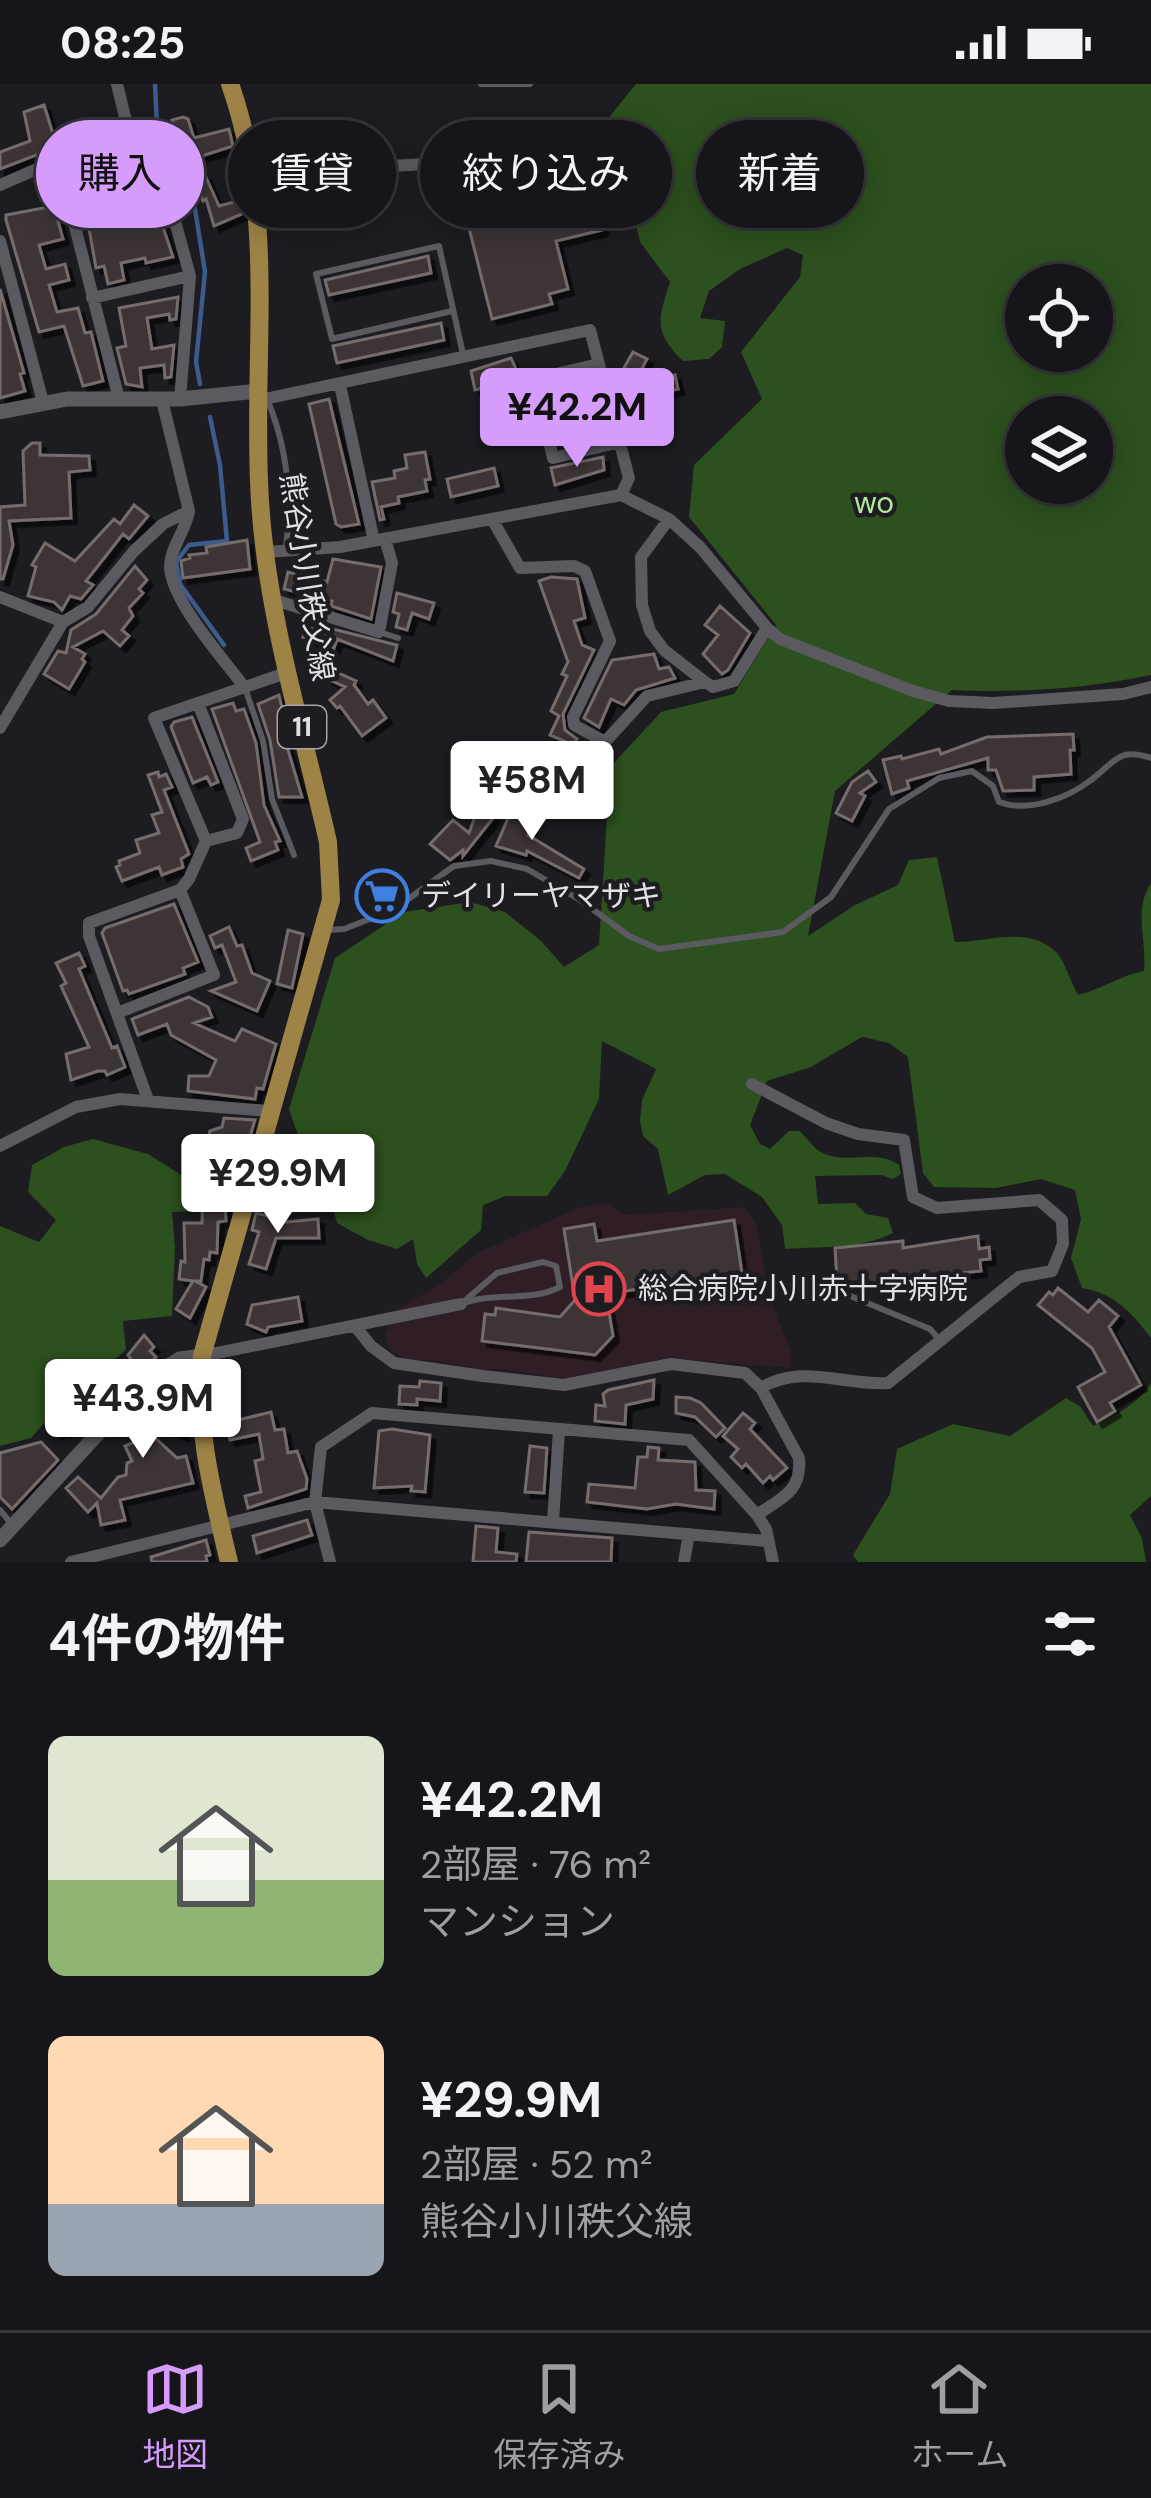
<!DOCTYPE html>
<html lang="ja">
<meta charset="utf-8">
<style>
body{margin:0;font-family:"DM Sans","Noto Sans JP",sans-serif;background:#1f1e22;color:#f1f3f6;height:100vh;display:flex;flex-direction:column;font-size:45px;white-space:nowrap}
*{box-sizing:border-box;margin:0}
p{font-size:39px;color:#9e9fa2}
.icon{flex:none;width:66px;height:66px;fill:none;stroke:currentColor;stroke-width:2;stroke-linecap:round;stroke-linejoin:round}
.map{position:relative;height:1478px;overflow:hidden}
.panel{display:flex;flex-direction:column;background:#161519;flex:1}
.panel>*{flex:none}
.top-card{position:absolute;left:36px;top:36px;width:1080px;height:108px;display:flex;gap:24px}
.tools{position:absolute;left:1005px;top:180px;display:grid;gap:24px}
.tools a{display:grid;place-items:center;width:108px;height:108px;border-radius:50%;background:#161519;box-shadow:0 6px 30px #0003,0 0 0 3px #353438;font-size:60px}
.price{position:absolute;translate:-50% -102px;padding:0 27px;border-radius:12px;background:#fff;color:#222;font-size:39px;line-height:78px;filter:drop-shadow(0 3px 6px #0008)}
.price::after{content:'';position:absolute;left:50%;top:72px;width:36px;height:27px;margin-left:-18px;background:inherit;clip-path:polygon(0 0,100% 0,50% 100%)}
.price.selected{background:#d59cfb;color:#111}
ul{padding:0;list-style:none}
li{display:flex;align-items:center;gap:36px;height:300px;padding:0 48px}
li span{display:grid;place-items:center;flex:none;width:336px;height:240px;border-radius:18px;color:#555}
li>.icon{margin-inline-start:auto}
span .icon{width:144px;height:144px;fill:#fffc;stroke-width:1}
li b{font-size:51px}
h2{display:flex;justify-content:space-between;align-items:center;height:144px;padding:0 48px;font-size:51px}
.tag{padding:0 42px;border-radius:54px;background:#161519;box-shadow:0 6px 30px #0003,0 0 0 3px #353438;font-size:42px;line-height:108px}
.tag.selected{background:#d59cfb;color:#111}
.status{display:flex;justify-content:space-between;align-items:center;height:84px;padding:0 60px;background:#161519;direction:ltr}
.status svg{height:33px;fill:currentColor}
.menu{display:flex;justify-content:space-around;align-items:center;height:168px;border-top:3px solid #353438;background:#161519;font-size:33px;color:#9e9fa2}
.menu a{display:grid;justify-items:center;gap:6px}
.menu .selected{color:#d59cfb}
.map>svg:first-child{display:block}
.medical{fill:#2f1e26}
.forest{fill:#2c501e;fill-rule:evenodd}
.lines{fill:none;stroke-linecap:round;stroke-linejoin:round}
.stream{stroke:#3d5b8d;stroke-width:4.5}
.building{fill:#3d3635;stroke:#756d6d;stroke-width:3;filter:url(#shadow)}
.service{stroke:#5b5a60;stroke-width:6}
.minor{stroke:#5b5a60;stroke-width:12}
.tertiary{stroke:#5b5a60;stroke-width:15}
.primary{stroke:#9e8346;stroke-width:18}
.labels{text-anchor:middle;stroke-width:9;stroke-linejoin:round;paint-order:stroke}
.shield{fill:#1d1c21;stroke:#a6a6aa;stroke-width:3}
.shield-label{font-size:27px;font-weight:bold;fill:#e1e1e5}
.park-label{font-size:30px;fill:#afe89b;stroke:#1d1c21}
.street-label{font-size:30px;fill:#e1e1e5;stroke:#1d1c21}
.poi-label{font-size:30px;fill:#e1e1e5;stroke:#1d1c21;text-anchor:start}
</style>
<div class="status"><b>08:25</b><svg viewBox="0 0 49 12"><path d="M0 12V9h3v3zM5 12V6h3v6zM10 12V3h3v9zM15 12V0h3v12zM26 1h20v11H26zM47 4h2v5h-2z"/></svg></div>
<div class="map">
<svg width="1151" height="1478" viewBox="0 0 1151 1478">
<defs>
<filter id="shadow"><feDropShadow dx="5.5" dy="5.5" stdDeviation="0" flood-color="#0009"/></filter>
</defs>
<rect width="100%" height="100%" fill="#1d1c21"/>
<path class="medical" d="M605 1119 625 1131 746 1123 757 1143 769 1213 791 1267V1284L666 1274 595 1292 564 1295 505 1285 483 1286 434 1276H405L389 1264 385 1251 396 1227 445 1196 475 1170 578 1124Z"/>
<path class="forest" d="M636 0H1151V591C1085 605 1019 609 952 606L835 707 808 852 855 821 898 801 909 776 937 773 955 858C988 858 1028 841 1056 868 1065 877 1071 899 1078 911 1102 905 1119 892 1144 887 1147 856 1133 826 1151 799V1254C1131 1228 1115 1210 1082 1204L1071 1174 1081 1135 1075 1106 1041 1095 996 1104 934 1103 923 1089 908 973 889 959 862 953 811 983 767 997 750 1041 760 1060 770 1065 789 1047H799C808 1054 812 1063 821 1068 847 1082 875 1064 899 1081L901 1090 893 1095 881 1091 815 1092 818 1120 855 1119 866 1130 888 1134 893 1149C859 1166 821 1162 785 1165L782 1141 762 1113 725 1090 705 1091 668 1111 658 1065 643 1052 640 1037 642 1016 656 985 602 957 599 1015 565 1087 547 1112H506L483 1121 481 1146 426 1194 417 1180 413 1155 397 1165 368 1156 337 1139 319 1075 300 1057 289 1025 335 874 404 828 470 818 505 828 541 857 564 883 599 861 610 683 661 628 734 610 776 541 689 433 694 381 762 315 741 268 800 193 803 171 787 164 740 185 709 207 700 234 725 237 722 263 709 275 683 277C653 247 658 236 670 198L640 158 610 32ZM1026 201H1092V267H1026ZM1026 333H1092V399H1026Z
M93 1055 148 1070 183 1092 203 1127 172 1128 175 1164 172 1232 123 1237 126 1266 61 1320 31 1354 0 1362V1142L39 1158 56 1136 28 1108 32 1081 64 1063Z
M1151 1299V1412L1130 1431 1142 1454 1146 1478H858L853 1471 890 1410 897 1365 953 1340 1010 1352 1066 1314 1080 1322 1093 1342C1115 1331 1137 1321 1151 1299Z"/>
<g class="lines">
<path class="stream" d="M155 0 157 42 195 125 205 188 196 278 200 300
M210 333 220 381 227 457 189 461 176 478 180 500 224 561"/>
</g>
<path class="building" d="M44 21 53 50 68 44 73 57 0 85V68L30 57 24 28Z
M183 33 188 35 194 54 229 45 233 62 186 77 172 36Z
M127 57 147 91 152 126 157 125 173 173 146 179 145 174 121 179 124 196 108 200 104 182 96 184 88 139 85 140 79 117 85 116 80 93 74 96 70 82Z
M592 80 604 127 602 146 556 157 568 205 549 210 552 220 492 235 469 144 495 137 487 104Z
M205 91 219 122 238 117 242 130 214 142 206 115 203 117 194 96Z
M54 122 63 155 39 161 46 185 65 180 69 196 49 201 57 228 78 224 85 249 91 248 103 297 83 302 64 242 39 248 6 136V131Z
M428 172 431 189 329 211 325 196Z
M0 205 24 289 20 290 25 307 0 314Z
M178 213 176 235 170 236 169 230 147 234 152 265 174 261 171 293 165 294 164 281 140 284 142 303 126 300 117 264 126 262 119 224Z
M441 239 444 256 337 279 333 262Z
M633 268 647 275 637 294 664 288 669 293 675 291 678 305 654 310 656 316 630 325 624 299 615 300 613 290 621 289Z
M511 274 520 294 475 306 471 287Z
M586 294 606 350 563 359 548 303Z
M329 315 359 440 341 443 336 440 309 320Z
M32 359H40V371L89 372 90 386 69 388 71 434 9 437 13 461 3 495H0V423L25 421 23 367Z
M425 368 430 395 425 396 427 407 398 413 399 419 381 423 384 435 380 436 372 398 395 394 394 387 407 384 405 371Z
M603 373 604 386 555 401 551 384Z
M494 384 498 402 451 413 447 395Z
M134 421 148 432 129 455 123 450 105 473 86 497 93 501 81 515 70 512 62 526 54 518 28 512 36 483 32 481 45 459 75 477 114 435 120 440Z
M247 456 250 485 183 494 181 477 190 474 189 471 207 469 206 463Z
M333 475 381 483 371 535 331 522 332 517 284 505 288 488 327 498Z
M135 482 147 496 139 505 143 509 129 524 133 532 122 546 129 552 120 562 103 547 73 563 85 570 82 575 85 578 69 605 44 590 58 567 66 569 71 546 96 530Z
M551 493 577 495 585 534 574 537 582 561 594 566 563 630 565 646 577 655 573 661 550 651 559 632 551 627 567 592 562 590 568 578 539 497Z
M397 509 434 519 429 535 412 529 407 546 396 543 399 530 393 528Z
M720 522 750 549 728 586 722 590 703 570 718 551 705 541Z
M306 543 323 548 325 543 397 561 393 577 337 555 334 564 303 553Z
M654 570 659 585 669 583 675 594 636 606 624 621 611 615 599 643 584 634 612 576Z
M332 586 356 597 354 601 368 620 373 616 386 634 362 652 340 622 337 624 330 616 345 603 328 595Z
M279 611 285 638 280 639 302 713H279L270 656 258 620Z
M233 619 236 627 244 625 256 659 264 721 280 757 275 758 278 766 251 777 246 764 260 758 212 625Z
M192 633 218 698 211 701 207 693 193 699 171 643 174 638Z
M1073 650 1074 666H1070L1071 690 1034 693V706L1003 707 996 686H988V674L907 697 909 704 892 710 883 676 901 672 902 675 939 665 941 670 987 653Z
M868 687 876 698 860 709 865 712 852 737 836 729 852 698Z
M158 688 159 693 166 690 172 703 164 706 189 770 181 775 183 783 162 791 159 783 122 797 116 783 120 781 119 777 140 769 136 756 159 749 152 731 162 728 148 691Z
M512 725 534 731 528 751 584 785 579 794 527 767 526 771 496 762Z
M477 727 494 733 463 772V766L450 776 430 760 453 736 469 749Z
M396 790 406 807 364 829 356 815Z
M174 820 198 878 183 884 185 890 129 910 127 906 123 907 102 849 105 844Z
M229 843 237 862 242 861 252 889 270 897 257 927 211 907 236 898 222 861 215 864 210 852Z
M288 846 303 850 292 904 277 900Z
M79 869 85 882 79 885 112 964 117 962 125 983 107 991 105 987H98L71 996 66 970 89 963 61 902 66 899 56 879Z
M189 913 208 923 212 933 194 939 235 957 242 945 276 960 263 1005 257 1004 255 1015 188 1007 189 992H209L216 976 171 951 167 940 138 951 132 935Z
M224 1034 255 1036 242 1079 231 1078 233 1114 231 1120 225 1119 226 1137 218 1138 217 1169 210 1168 209 1176 204 1175 201 1197H195L206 1203 190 1234 176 1225 193 1197 179 1195 181 1177 185 1178 184 1139H202L203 1109 208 1110 210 1087 201 1086 202 1076 210 1047 222 1043Z
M294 1061V1070L313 1073 310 1090 314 1089 316 1114H280L262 1109 274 1068 282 1070 281 1062Z
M256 1129 276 1134 275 1139 318 1135 319 1154H276L266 1185 249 1180 259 1148 252 1146Z
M734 1136 742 1189 606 1210 613 1252 595 1271 482 1257 485 1230 495 1231 496 1224 560 1233 575 1216 564 1145 594 1140 597 1157Z
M978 1152 979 1165 989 1163 990 1175 980 1176 981 1187 844 1201 837 1197 835 1164 903 1157V1164Z
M1058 1204 1088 1228 1099 1216 1118 1232 1109 1243 1141 1301 1110 1319 1115 1327 1097 1338 1078 1303 1105 1288 1092 1264 1038 1221 1049 1208 1053 1211Z
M298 1213 302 1237 268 1243 266 1248 247 1240 252 1221Z
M144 1251 154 1263 150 1267 156 1273 128 1299 117 1286 131 1275 128 1271Z
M654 1296 653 1315 626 1321 625 1340 595 1337 596 1321 605 1322 603 1310 608 1306Z
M420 1297 441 1299 440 1317 417 1315V1321L399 1320 400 1302 419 1303Z
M176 1300 187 1317 174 1328 186 1342 183 1351 137 1337 177 1374 186 1372 193 1399 120 1416 125 1436 101 1441 97 1419 88 1428 66 1404 78 1393 101 1414 118 1393 126 1391 127 1379 132 1377 125 1362 139 1356 125 1342 156 1311 158 1314Z
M99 1303 107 1314 65 1348 63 1345 57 1349 49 1339Z
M676 1313 690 1314 701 1319 725 1344 716 1353 695 1333 676 1329Z
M271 1328 275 1346 284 1345 288 1369 297 1367 307 1395 306 1405 248 1424 245 1412 261 1408 255 1377 263 1375 259 1350 230 1356 226 1339Z
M743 1329 755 1339 750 1345 787 1384 773 1396 770 1392 763 1399 746 1380 742 1384 731 1373 738 1365 723 1352Z
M392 1345 430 1351 425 1408 411 1407 412 1402 374 1404 379 1347Z
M41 1358 58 1376 12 1425 0 1413V1369Z
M530 1362 547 1364 544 1409 525 1408Z
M648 1363 659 1364 658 1376 695 1378 696 1406 715 1407 714 1425 676 1420 647 1425 587 1418 589 1400 635 1404 638 1373H647Z
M307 1436 312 1451 257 1469 253 1452Z
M476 1442 498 1444 496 1468 517 1470 516 1478H473Z
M529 1448 612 1454 611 1478H526Z
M206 1456 210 1471 206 1472 207 1478H152L151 1473Z"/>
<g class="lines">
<path class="service" d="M481 0H530
M452 227 332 255 316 190 439 162 463 270
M267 315C287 362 292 414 286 464
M379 548 398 554
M245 604 263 657 272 715 294 771
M327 846 344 845 393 826 454 782 491 777 527 785 580 816 629 852 659 865 783 848 831 813 889 725 939 694 972 687 993 702 999 718C1028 729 1068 714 1091 696 1101 689 1111 677 1122 672 1131 668 1142 671 1151 674
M543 1178 556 1182 560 1203C529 1219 494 1207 461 1220L497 1189Z
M831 1204 930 1245 938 1254
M0 1426 13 1442"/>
<path class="minor" d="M117 0 125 33 166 104 190 192 180 315
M58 76 119 315
M0 101 131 44
M256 107 391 82 479 77 506 70 530 81 569 76 603 65 609 58V46
M0 157 43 318
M92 214 190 192
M599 280 534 295 553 374 620 358
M340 301 374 457
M162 316 189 427C186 446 171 463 170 481 169 515 224 575 245 604
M260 316 590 246 629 394 621 411
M492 435 520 484 574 482 585 487 610 557 573 633 574 641 605 658 647 612 705 598 713 603 734 597 767 544
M669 435 641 473 642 521 650 547 664 566 705 598
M266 468 340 463 621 411 669 435 700 463 767 544 780 555 913 607 949 617 993 619 1123 610 1151 603
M0 513 63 538
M274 516 379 548 392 479 385 455
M198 619 243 735 237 749 206 757
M0 644 63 538 88 523 134 467 163 440 189 427
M117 929 214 891 180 806
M752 1000 826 1039 858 1050 904 1056 913 1113 937 1124 1039 1116 1062 1136 1063 1160 1052 1187 1019 1193 888 1299C846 1302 801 1279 761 1304
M148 1016 89 852V839L180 806 189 795 206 757 154 634 289 588
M0 1062 76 1023 120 1015 269 1027
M355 1242 371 1262 394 1279 483 1292 564 1301 671 1280 745 1289 761 1304 799 1374C802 1408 781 1414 757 1431
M202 1272 461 1220
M553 1438 559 1346
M71 1478 315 1418 766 1457
M330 1478 315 1418 321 1363 372 1329 689 1356 757 1431 766 1445 773 1478
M684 1478 689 1450"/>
<path class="tertiary" d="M0 328 67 315H180L259 307
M0 1456 150 1293 180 1275 202 1272"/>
<path class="primary" d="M229 1478C213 1411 195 1342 202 1272L331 816 328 758C303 647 267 532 260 417 251 278 278 135 230 0"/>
</g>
<defs>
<g id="supermarket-ring" transform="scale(2.7)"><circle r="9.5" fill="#1d1c21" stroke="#3f7fe0" stroke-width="1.5"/><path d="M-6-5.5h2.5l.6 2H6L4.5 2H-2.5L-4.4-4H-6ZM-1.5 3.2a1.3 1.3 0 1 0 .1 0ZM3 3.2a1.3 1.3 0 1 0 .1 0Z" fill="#3f7fe0"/></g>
<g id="hospital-ring" transform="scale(2.7)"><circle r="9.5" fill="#1d1c21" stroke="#e0444e" stroke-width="1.5"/><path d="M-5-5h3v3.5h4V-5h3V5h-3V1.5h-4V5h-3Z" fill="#e0444e"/></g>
</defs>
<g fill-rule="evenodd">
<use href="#supermarket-ring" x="382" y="812"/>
<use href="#hospital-ring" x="599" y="1205"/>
</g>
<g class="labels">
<rect class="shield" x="278" y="622" width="48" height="42" rx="9"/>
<g class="shield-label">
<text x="302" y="652">11</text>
</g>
<g class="park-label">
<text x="874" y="429">wo</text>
</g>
<g class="street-label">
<text transform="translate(307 493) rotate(81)" y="10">熊谷小川秩父線</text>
</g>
<g class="poi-label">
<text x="421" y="822">デイリーヤマザキ</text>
<text x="638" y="1215">総合病院小川赤十字病院</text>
</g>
</g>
</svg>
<div class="tools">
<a><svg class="icon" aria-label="locate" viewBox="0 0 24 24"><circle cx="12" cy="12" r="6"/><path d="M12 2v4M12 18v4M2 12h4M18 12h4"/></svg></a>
<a><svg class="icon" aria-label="layers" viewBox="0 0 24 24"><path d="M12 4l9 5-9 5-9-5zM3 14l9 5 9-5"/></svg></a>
</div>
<b class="price selected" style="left:577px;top:386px">¥42.2M</b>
<b class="price" style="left:532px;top:759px">¥58M</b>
<b class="price" style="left:278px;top:1152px">¥29.9M</b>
<b class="price" style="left:143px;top:1377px">¥43.9M</b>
<div class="top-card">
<a class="tag selected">購入</a>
<a class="tag">賃貸</a>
<a class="tag">絞り込み</a>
<a class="tag">新着</a>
</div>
</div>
<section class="panel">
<h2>4件の物件<svg class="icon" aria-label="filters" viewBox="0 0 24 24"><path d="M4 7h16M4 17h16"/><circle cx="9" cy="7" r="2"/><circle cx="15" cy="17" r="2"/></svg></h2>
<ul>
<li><span style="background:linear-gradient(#dfe7d0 60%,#8fb573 0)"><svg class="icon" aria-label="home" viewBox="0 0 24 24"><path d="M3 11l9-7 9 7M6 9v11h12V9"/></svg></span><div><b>¥42.2M</b><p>2部屋 · 76 m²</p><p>マンション</p></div></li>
<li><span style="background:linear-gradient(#ffd9b3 70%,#9aa5b1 0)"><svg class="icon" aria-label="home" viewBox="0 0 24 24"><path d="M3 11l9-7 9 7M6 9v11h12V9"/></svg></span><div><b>¥29.9M</b><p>2部屋 · 52 m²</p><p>熊谷小川秩父線</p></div></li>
</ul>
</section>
<nav class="menu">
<a class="selected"><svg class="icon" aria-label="map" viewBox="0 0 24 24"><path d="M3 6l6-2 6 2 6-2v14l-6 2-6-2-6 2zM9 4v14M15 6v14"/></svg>地図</a>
<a><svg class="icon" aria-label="saved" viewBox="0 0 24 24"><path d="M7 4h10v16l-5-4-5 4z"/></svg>保存済み</a>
<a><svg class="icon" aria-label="home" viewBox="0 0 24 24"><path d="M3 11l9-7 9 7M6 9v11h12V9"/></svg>ホーム</a>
</nav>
